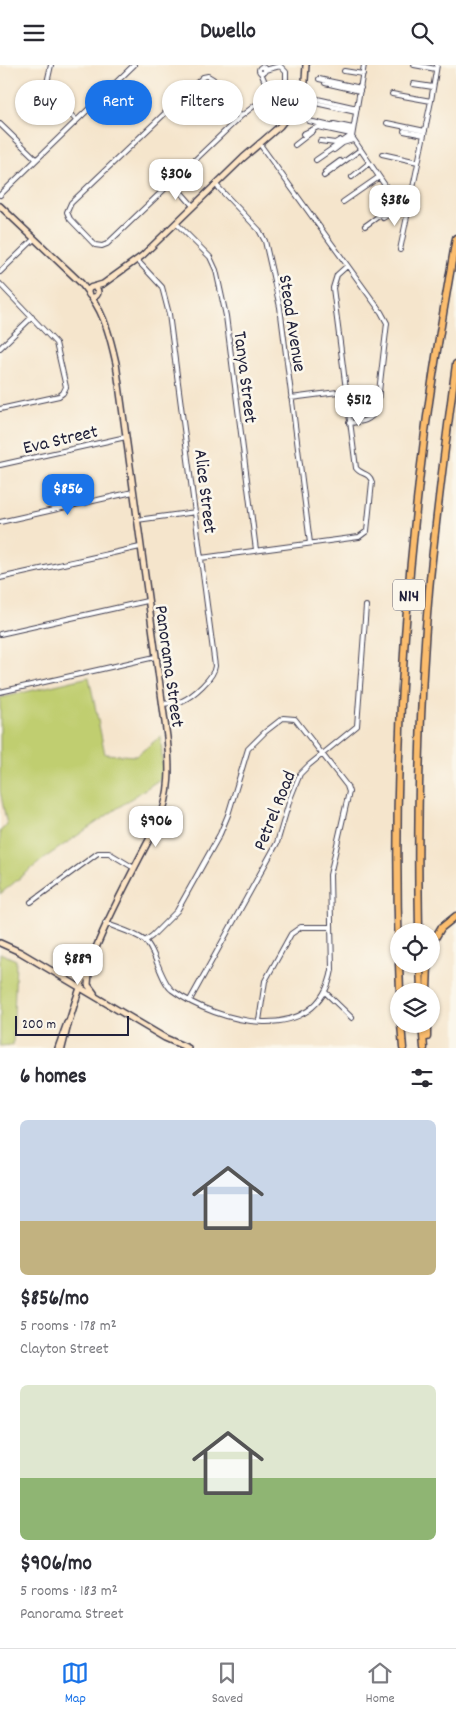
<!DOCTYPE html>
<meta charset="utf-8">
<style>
body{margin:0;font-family:Dekko,sans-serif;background:#f7f7f7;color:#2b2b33;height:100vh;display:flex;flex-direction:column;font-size:19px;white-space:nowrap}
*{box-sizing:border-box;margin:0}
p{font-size:16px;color:#7c7c81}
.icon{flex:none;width:28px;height:28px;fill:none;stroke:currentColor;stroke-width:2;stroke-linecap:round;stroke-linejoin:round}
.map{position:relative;height:983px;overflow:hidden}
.sheet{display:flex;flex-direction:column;background:#fff;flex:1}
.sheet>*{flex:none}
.guide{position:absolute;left:15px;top:15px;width:426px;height:45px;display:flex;gap:10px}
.controls{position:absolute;left:390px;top:858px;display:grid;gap:10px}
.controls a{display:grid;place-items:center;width:50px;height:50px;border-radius:50%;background:#fff;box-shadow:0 1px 4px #0004;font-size:25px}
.scale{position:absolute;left:15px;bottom:12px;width:114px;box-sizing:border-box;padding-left:5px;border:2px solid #22223b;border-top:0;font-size:14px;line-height:18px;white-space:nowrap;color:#22223b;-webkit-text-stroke:4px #fbf7ec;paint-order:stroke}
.price{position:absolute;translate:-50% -42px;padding:0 11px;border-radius:10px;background:#fff;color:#222;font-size:16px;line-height:32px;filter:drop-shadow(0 1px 2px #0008)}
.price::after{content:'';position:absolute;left:50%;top:30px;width:15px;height:11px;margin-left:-8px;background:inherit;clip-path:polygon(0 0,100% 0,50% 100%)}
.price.selected{background:#1a73e8;color:#fff}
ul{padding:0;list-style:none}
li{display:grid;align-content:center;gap:10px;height:265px;padding:0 20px}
li span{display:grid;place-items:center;height:155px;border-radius:8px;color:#555}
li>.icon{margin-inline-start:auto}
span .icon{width:90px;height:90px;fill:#fffc;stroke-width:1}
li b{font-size:21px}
h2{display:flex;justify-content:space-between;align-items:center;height:60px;padding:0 20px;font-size:21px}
.pill{padding:0 18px;border-radius:22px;background:#fff;box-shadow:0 1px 4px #0004;font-size:18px;line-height:45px}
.pill.selected{background:#1a73e8;color:#fff}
header{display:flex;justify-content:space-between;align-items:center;height:65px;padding:0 20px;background:#fff;font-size:22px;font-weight:700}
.tab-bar{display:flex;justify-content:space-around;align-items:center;height:70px;border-top:1px solid #e1e1e2;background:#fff;font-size:14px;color:#7c7c81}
.tab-bar a{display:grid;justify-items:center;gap:2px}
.tab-bar .selected{color:#1a73e8}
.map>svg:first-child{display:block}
.green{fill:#c0ce70;stroke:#717856}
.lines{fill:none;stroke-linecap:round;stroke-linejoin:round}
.street-casing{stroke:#423f51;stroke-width:6}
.secondary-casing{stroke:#423f51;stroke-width:8}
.highway-casing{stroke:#423f51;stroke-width:9}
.street{stroke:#fff;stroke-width:4}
.secondary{stroke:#fde5c5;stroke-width:5}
.highway{stroke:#fbbd6e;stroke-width:6}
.labels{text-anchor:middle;stroke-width:5;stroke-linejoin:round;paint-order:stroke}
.shield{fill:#fbf7ec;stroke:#636270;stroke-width:1}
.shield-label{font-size:18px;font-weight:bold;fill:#22223b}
.street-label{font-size:19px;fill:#22223b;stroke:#fbf7ec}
</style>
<header><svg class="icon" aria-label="menu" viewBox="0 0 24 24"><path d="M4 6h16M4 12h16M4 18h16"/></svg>Dwello<svg class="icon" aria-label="search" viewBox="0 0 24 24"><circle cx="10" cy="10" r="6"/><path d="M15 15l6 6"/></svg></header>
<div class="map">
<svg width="456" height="983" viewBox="0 0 456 983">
<rect width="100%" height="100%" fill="#fbf7ec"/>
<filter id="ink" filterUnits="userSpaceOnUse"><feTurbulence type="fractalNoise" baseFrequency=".02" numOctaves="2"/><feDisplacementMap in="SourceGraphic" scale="10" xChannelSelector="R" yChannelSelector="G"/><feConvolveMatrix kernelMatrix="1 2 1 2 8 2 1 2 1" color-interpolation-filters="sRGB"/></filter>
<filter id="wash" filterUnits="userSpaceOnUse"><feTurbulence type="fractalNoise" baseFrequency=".0096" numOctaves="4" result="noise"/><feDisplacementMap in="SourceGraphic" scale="20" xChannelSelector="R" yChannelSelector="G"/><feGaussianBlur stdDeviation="1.12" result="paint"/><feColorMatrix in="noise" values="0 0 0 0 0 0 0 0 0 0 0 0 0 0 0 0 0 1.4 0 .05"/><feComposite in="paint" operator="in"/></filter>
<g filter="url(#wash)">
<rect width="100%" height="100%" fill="#f5e5cc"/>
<path class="green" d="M89 612 105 689 136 691 161 671 163 712 46 792 0 829V766L7 760 0 726V633Z
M0 888 16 895 13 980 0 981Z"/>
</g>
<g filter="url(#ink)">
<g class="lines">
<g class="street-casing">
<path id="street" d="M51 0 47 18V26L76 55
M364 0 352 72 397 138 401 142 408 144
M414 0 436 4
M259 5a3 3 0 1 1 6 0a3 3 0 1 1-6 0Z
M344 6 363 9
M261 8 265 17 276 31H282L286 22V7L280 1 265 5
M319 14 361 23
M325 18 360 26
M413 19 433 22
M392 29 431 36
M304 31 357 43
M302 35 356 47
M240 52 213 14 208 11 203 12 71 138 67 147 70 154 95 180 102 181 107 179 240 52 258 38
M309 56 352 66
M387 58 425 66
M0 59 36 94
M334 59 353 63
M404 66 424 70
M303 69 318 62 351 69
M320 76 335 78 340 75
M259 78 381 247 387 258 377 344C371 356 362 357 349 358
M295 80 313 66
M334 85 343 78 353 75
M382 89 418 97
M316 95 352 70
M325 107 340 96
M324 111 360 85
M352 112 369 98
M172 117 193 141
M216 120 259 165 265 176 280 242 310 478
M0 130 134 0
M343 137 379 112
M379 139 376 134 382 130 391 129
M383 153 400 142
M176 158 210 192 216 205 226 251 256 485
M365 161 397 138
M400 185 431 36 437 0
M137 195 162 222 169 249 215 601C214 613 193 631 182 636 176 638 169 638 162 639
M0 207 34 174
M0 219 56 278 66 322 63 328 59 331 0 344
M0 283 32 252
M291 333 345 326
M0 400 126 372
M137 455 196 447
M0 457 133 427
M201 493 359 472 367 466 372 417C369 407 361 410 356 403L333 223 337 210 347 201
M0 513 140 482
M0 569 147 536
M0 627 155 592
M31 837 98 788H109L134 803
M105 858C117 863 133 867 144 875 155 883 160 915 172 925 218 959 318 983 332 905L330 810 349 727 347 721 295 654 283 653 265 667 248 684 228 750 220 769 177 846 152 871 145 876
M325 927 352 953
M190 935 277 778 290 734 300 709 309 700 357 661 366 541
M259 956 265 916 291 869 301 862H331"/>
</g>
<g class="secondary-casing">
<path id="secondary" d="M299 32a3 3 0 1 1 6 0a3 3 0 1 1-6 0Z
M304 31 306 0
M0 141 81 218 87 226
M88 227a5 5 0 1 1 10 0a5 5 0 1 1-10 0Z
M93 222 103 219 142 191 243 93 280 61 294 43 298 32
M0 878 20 887 165 973 188 983
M89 907 88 920 94 928
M58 983 67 958
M62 983C81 902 120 829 159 756 171 728 170 702 167 672L116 298C111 276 105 250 91 232"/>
</g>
<g class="highway-casing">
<path id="highway" d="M419 866C417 753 419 638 429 525 436 450 446 374 456 299
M431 880 441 863 456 851
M399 891C393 716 403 541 425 367 433 302 445 238 456 173
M399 899 400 926
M420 899 421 926
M427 926 428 899
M401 959 403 983
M422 959 424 983
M427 959V972"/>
</g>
<use href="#street" class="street"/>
<use href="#secondary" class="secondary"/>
<use href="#highway" class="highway"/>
</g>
</g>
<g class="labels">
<rect class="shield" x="393" y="514.5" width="32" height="31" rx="4"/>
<g class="shield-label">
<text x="409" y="536">N14</text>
</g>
<g class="street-label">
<text transform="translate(294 258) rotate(81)" y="7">Stead Avenue</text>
<text transform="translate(247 312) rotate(83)" y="7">Tanya Street</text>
<text transform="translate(60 373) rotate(-13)" y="7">Eva Street</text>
<text transform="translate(207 426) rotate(83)" y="7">Alice Street</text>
<text transform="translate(171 601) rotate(82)" y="7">Panorama Street</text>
<text transform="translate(273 745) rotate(-68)" y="7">Petrel Road</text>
</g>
</g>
</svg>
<div class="controls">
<a><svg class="icon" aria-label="locate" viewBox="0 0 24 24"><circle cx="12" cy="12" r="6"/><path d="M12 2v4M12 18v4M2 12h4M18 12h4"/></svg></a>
<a><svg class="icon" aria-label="layers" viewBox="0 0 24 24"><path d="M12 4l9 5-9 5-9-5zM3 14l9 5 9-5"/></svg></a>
</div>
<div class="scale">200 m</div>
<b class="price" style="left:176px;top:136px">$306</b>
<b class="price" style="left:395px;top:162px">$386</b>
<b class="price" style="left:359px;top:362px">$512</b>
<b class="price selected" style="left:68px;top:451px">$856</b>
<b class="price" style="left:156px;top:783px">$906</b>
<b class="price" style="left:78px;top:921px">$889</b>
<div class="guide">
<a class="pill">Buy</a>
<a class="pill selected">Rent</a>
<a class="pill">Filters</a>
<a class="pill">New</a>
</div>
</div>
<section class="sheet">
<h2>6 homes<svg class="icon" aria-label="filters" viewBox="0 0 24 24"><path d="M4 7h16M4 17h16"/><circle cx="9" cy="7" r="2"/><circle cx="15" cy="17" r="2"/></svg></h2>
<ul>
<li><span style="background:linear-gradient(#c9d6e8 65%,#c2b280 0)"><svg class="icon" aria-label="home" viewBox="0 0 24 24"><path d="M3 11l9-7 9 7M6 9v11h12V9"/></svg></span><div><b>$856/mo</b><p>5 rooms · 178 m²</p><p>Clayton Street</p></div></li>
<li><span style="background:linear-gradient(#dfe7d0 60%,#8fb573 0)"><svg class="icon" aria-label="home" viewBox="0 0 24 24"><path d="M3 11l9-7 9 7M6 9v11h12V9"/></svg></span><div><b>$906/mo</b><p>5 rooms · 183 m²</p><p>Panorama Street</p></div></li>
</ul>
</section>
<nav class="tab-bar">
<a class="selected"><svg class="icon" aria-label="map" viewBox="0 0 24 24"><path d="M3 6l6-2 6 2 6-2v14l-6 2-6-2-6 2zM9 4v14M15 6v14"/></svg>Map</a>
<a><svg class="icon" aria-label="saved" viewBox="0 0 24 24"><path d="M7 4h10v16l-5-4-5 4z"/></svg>Saved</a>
<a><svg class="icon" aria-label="home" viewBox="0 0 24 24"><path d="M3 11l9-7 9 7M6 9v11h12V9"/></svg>Home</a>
</nav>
